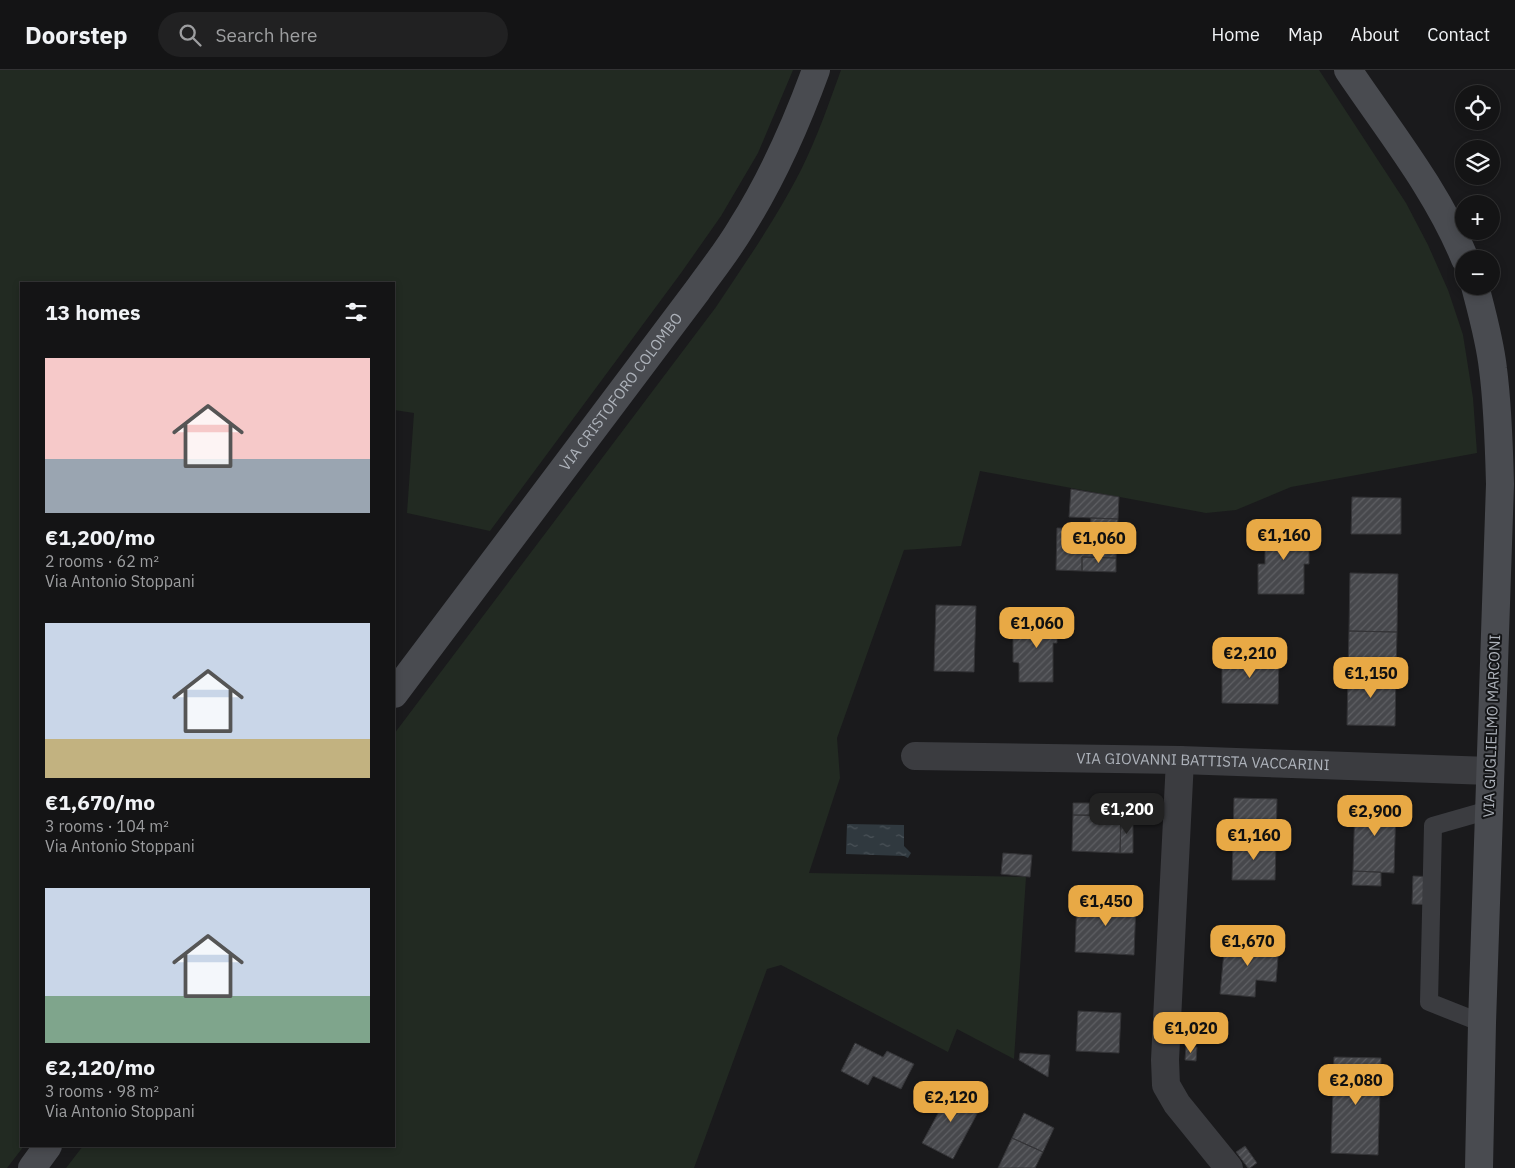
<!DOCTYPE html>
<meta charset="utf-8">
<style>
body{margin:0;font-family:"IBM Plex Sans",sans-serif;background:#212122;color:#f1f3f6;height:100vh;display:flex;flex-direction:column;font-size:19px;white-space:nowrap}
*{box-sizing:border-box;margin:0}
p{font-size:16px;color:#9d9ea0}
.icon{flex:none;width:28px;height:28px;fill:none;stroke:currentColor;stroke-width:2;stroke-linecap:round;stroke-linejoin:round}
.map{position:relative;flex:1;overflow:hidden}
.side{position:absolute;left:20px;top:212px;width:375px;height:865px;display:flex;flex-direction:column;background:#141415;border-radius:0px;box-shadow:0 2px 8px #0003,0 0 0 1px #333334}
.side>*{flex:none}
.fabs{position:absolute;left:1455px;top:15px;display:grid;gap:10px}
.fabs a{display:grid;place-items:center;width:45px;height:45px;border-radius:50%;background:#141415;box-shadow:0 2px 8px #0003,0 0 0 1px #333334;font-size:25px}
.price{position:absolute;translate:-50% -42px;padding:0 11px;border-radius:10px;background:#e8a945;color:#111;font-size:16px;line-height:32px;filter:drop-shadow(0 1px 2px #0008)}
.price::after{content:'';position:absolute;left:50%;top:30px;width:15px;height:11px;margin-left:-8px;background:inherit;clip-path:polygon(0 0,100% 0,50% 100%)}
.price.current{background:#222;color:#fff}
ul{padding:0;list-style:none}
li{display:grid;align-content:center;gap:10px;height:265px;padding:0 25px}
li span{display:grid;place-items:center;height:155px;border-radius:0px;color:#555}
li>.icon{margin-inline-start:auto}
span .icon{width:90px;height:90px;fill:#fffc;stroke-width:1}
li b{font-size:21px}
h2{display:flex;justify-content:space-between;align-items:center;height:60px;padding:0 25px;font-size:21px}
header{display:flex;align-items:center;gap:30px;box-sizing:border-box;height:70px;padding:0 25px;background:#141415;border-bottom:1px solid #333334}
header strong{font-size:24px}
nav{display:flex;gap:28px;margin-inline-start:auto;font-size:18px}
.search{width:350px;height:45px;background:#212122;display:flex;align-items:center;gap:12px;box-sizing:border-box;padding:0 18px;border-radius:28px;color:#9d9ea0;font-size:19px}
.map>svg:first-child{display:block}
.grass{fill:#222a22}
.water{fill:url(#water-ripples)}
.building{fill:url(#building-hatch);stroke:#343437}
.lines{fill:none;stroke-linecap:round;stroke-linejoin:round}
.lane{stroke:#3b3c40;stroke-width:18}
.street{stroke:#3b3c40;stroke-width:28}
.secondary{stroke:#494b50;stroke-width:28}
.labels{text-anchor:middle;stroke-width:4;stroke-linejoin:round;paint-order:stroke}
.street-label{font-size:15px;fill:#adb2ba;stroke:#141517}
</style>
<header>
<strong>Doorstep</strong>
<div class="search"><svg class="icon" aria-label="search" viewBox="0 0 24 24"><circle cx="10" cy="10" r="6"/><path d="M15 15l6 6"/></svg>Search here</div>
<nav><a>Home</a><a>Map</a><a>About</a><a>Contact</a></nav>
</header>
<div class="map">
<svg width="1515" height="1098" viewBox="0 0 1515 1098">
<defs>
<pattern id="water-ripples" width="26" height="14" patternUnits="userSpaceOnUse" patternTransform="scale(1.25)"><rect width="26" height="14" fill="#30393f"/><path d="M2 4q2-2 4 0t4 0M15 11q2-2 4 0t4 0" fill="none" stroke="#4b5359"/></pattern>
<pattern id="building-hatch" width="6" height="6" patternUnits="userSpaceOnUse" patternTransform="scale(1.25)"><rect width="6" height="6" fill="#47484c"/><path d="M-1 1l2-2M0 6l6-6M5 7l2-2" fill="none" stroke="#5f6064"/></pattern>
</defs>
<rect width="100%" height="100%" fill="#1a1a1c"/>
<path class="grass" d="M0 0H793L758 83 721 146 681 203 490 461 407 443 414 343 394 340V214H21V1076H24L7 1098H0Z
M841 0H1319L1406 133 1428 175 1448 220 1463 265 1473 328 1477 383 1291 417 1236 440 1206 443 980 401 961 476 904 480 837 668 840 708 809 803 1026 807 1014 989 957 959 948 982 781 895 767 899 694 1098H66L83 1076H394V664L716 237C746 192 777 147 801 100 817 68 829 33 841 0Z"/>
<path class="water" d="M847 754 904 755V776L911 783 908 788 904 786 846 784Z"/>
<path class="building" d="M1071 419 1119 427 1118 449 1069 447Z
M1352 427 1401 428V464H1351Z
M1091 448 1118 449 1116 488 1082 487V501L1056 500 1057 458 1090 459Z
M1265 458H1309V494H1304V524H1258V494H1265Z
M1082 487 1116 488V502L1082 501Z
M1350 503 1398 504 1397 562 1349 561Z
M936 535 976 536 974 602 934 601Z
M1039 538H1057V573H1053V612H1019V593L1013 592V559H1039Z
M1349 561 1397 562 1396 602 1348 601Z
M1222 585 1279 586 1278 634 1222 633Z
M1348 601 1396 602 1395 656 1347 655Z
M1234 728 1277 729 1276 773 1233 772Z
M1355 732 1396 733 1394 803 1353 801Z
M1073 733H1103V745H1073Z
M1073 745 1121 746 1120 783 1072 781Z
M1121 746H1133V783H1120Z
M1233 772 1276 773 1275 810H1232Z
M1003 783 1032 785 1030 807 1001 804Z
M1353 801 1381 802V816L1352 815Z
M1413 806 1438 807 1437 835 1412 834Z
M1077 829 1136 832 1134 885 1075 882Z
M1225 871 1279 875 1276 912 1256 910 1255 927 1220 924Z
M1078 941 1121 943 1119 983 1076 981Z
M855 973 883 987 887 981 914 994 901 1019 873 1006 868 1015 841 1001Z
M1186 976 1197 977 1196 991 1185 990Z
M1020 983 1050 985 1048 1007 1019 990Z
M1334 987 1381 988 1378 1085 1331 1083Z
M955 1012 971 1021 964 1034 978 1042 953 1089 922 1073Z
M1024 1043 1054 1058 1043 1082 1012 1068Z
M1012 1068 1043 1082 1035 1098H998Z
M1245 1076 1257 1093 1250 1098H1248L1236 1082Z"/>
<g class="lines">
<path class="lane" d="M1482 953 1429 932 1433 756 1489 740"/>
<g class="street">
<path id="s1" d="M915 686 1180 690 1490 701"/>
<path d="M1180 690 1165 990 1166 1015 1177 1034 1229 1098"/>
</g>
<g class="secondary">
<path d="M1348 0C1389 61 1437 120 1465 189"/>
<path d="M1475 216C1482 243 1490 271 1493 299 1498 337 1499 376 1500 414L1482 953 1479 1098"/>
<path id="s2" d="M394 624 697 221C712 200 728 180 741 158 772 109 796 55 816 0"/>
<path d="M32 1098 48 1076"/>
</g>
</g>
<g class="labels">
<g class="street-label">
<text dy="5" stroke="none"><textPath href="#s2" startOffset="378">VIA CRISTOFORO COLOMBO</textPath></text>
<text transform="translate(1492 656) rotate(-88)" y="5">VIA GUGLIELMO MARCONI</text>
<text dy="5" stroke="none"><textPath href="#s1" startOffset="288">VIA GIOVANNI BATTISTA VACCARINI</textPath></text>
</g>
</g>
</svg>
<div class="fabs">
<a><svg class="icon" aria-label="locate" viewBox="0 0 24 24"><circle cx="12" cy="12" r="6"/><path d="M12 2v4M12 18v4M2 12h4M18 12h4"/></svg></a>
<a><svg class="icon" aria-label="layers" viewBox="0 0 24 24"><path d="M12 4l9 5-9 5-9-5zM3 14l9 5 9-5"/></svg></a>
<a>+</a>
<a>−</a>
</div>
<b class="price" style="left:1284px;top:491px">€1,160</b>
<b class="price" style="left:1099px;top:494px">€1,060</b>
<b class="price" style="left:1037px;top:579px">€1,060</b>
<b class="price" style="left:1250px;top:609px">€2,210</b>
<b class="price" style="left:1371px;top:629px">€1,150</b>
<b class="price current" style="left:1127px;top:765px">€1,200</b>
<b class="price" style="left:1375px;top:767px">€2,900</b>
<b class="price" style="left:1254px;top:791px">€1,160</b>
<b class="price" style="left:1106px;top:857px">€1,450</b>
<b class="price" style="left:1248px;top:897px">€1,670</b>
<b class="price" style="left:1191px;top:984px">€1,020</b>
<b class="price" style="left:1356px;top:1036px">€2,080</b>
<b class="price" style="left:951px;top:1053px">€2,120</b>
<section class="side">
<h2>13 homes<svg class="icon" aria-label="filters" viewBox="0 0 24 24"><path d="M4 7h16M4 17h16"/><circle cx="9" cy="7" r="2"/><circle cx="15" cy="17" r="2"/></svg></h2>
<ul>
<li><span style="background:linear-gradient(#f6c9c9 65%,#9aa5b1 0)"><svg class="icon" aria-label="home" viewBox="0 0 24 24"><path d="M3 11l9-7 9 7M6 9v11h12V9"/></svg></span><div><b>€1,200/mo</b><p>2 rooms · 62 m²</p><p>Via Antonio Stoppani</p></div></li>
<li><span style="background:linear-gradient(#c9d6e8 75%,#c2b280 0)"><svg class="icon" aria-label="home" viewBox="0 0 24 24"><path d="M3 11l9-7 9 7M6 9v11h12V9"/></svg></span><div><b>€1,670/mo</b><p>3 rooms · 104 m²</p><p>Via Antonio Stoppani</p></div></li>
<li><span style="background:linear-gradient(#c9d6e8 70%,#7fa58c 0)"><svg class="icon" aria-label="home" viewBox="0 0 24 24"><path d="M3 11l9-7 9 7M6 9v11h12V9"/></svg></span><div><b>€2,120/mo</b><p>3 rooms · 98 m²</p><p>Via Antonio Stoppani</p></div></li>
</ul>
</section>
</div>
